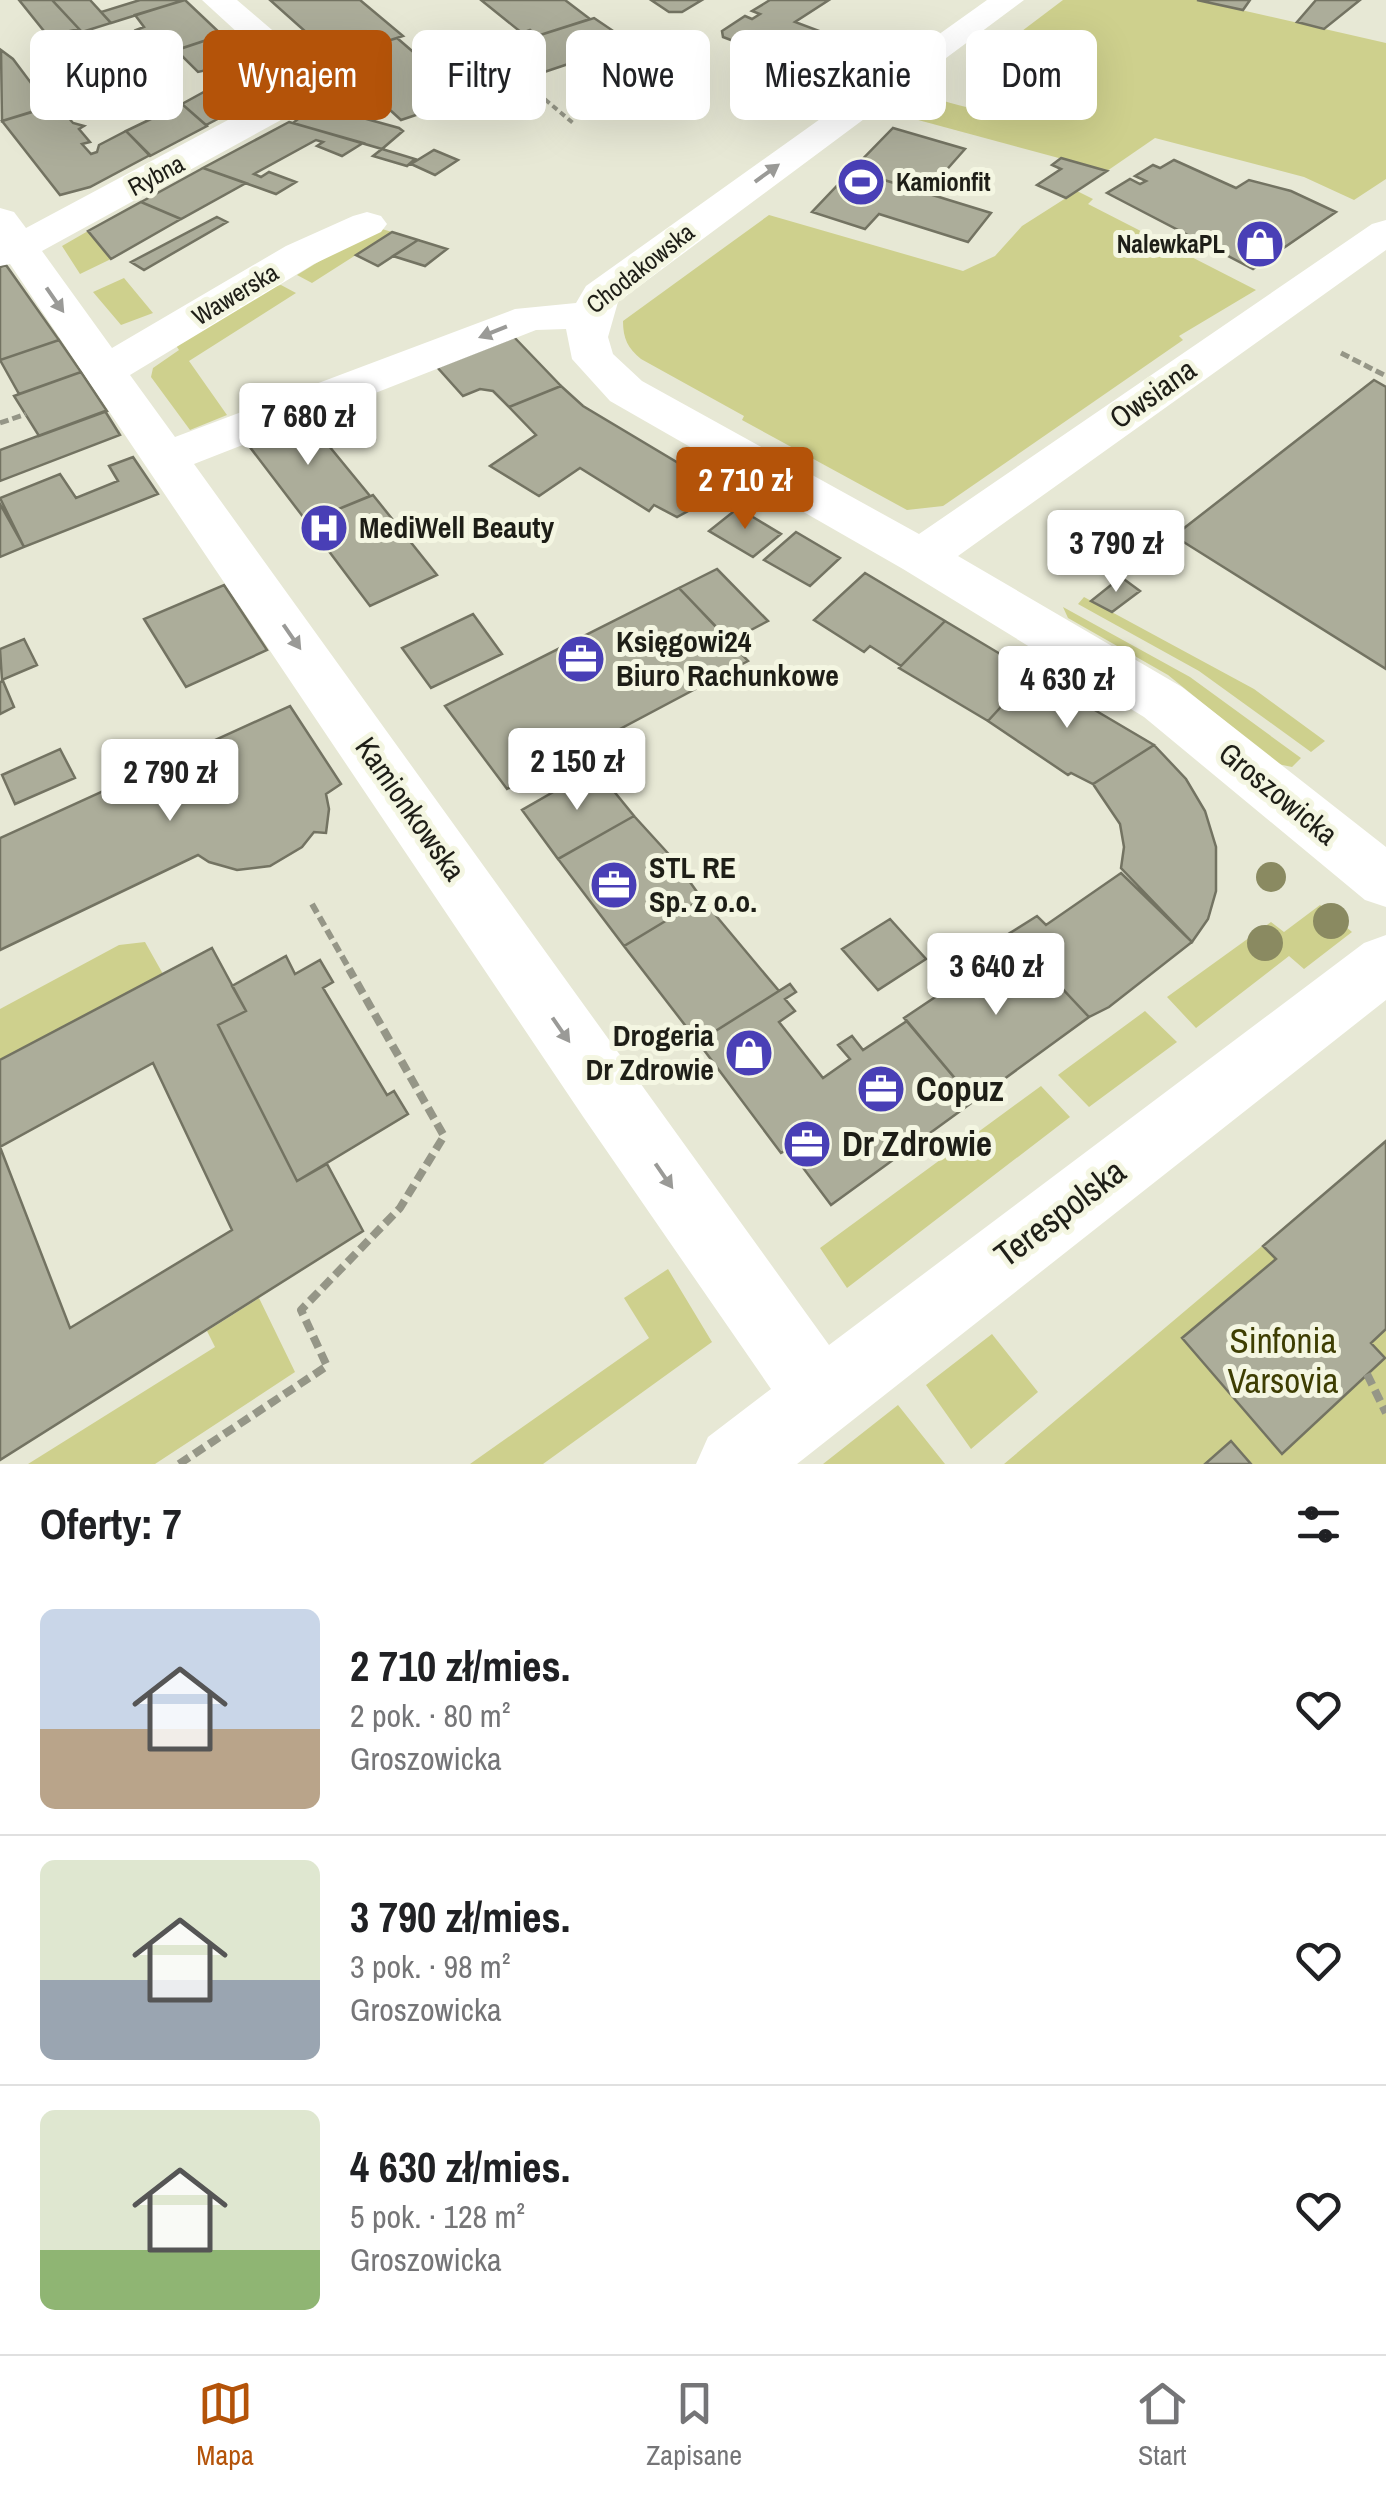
<!DOCTYPE html>
<html lang="pl">
<meta charset="utf-8">
<style>
body{margin:0;font-family:"Archivo Narrow",sans-serif;background:#f6f6f6;color:#202124;height:100vh;display:flex;flex-direction:column;font-size:38px;white-space:nowrap}
*{box-sizing:border-box;margin:0}
p{font-size:32px;color:#757577}
.icon{flex:none;width:55px;height:55px;fill:none;stroke:currentColor;stroke-width:2;stroke-linecap:round;stroke-linejoin:round}
.map{position:relative;height:1464px;overflow:hidden}
.drawer{display:flex;flex-direction:column;background:#fff;flex:1}
.drawer>*{flex:none}
.banner{position:absolute;left:30px;top:30px;width:1328px;height:90px;display:flex;gap:20px}
.price{position:absolute;translate:-50% -85px;padding:0 22px;border-radius:10px;background:#fff;color:#222;font-size:32px;line-height:65px;filter:drop-shadow(0 2px 5px #0008)}
.price::after{content:'';position:absolute;left:50%;top:60px;width:30px;height:22px;margin-left:-15px;background:inherit;clip-path:polygon(0 0,100% 0,50% 100%)}
.price.current{background:#b45309;color:#fff}
ul{padding:0;list-style:none}
li{display:flex;align-items:center;gap:30px;height:250px;padding:0 40px}
li+li{border-top:2px solid #e0e0e0}
li span{display:grid;place-items:center;flex:none;width:280px;height:200px;border-radius:15px;color:#555}
li>.icon{margin-inline-start:auto}
span .icon{width:120px;height:120px;fill:#fffc;stroke-width:1}
li b{font-size:42px}
h2{display:flex;justify-content:space-between;align-items:center;height:120px;padding:0 40px;font-size:42px}
.tag{padding:0 35px;border-radius:15px;background:#fff;box-shadow:0 10px 40px #0002;font-size:35px;line-height:90px}
.tag.current{background:#b45309;color:#fff}
.tabs{display:flex;justify-content:space-around;align-items:center;height:140px;border-top:2px solid #e0e0e0;background:#fff;font-size:28px;color:#757577}
.tabs a{display:grid;justify-items:center;gap:5px}
.tabs .current{color:#b45309}
.map>svg:first-child{display:block}
.green{fill:#ced08d}
.building{fill:#acad9a;stroke:#737362;stroke-width:2.5;fill-rule:evenodd}
.lines{fill:none;stroke-linecap:round;stroke-linejoin:round}
.path-far3{stroke:#959687;stroke-width:4;stroke-dasharray:6 4;stroke-linecap:butt}
.path-far2{stroke:#959687;stroke-width:5;stroke-dasharray:9 4;stroke-linecap:butt}
.path-far1{stroke:#959687;stroke-width:6;stroke-dasharray:10 5;stroke-linecap:butt}
.path{stroke:#959687;stroke-width:8;stroke-dasharray:12 6;stroke-linecap:butt}
.minor{fill:#fff;fill-rule:evenodd}
.tree{fill:#8a8a61}
.oneway{fill:#9a9a97}
.labels{text-anchor:middle;stroke-width:10;stroke-linejoin:round;paint-order:stroke}
.far-street-label{font-size:25px;fill:#1e1e17;stroke:#f4f6e2}
.far-poi-label{font-size:25px;font-weight:bold;fill:#1e1e17;stroke:#f4f6e2;text-anchor:start}
.street-label{font-size:30px;fill:#1e1e17;stroke:#f4f6e2}
.poi-label{font-size:30px;font-weight:bold;fill:#1e1e17;stroke:#f4f6e2;text-anchor:start}
.near-poi-label{font-size:35px;font-weight:bold;fill:#1e1e17;stroke:#f4f6e2;text-anchor:start}
.near-street-label{font-size:35px;fill:#1e1e17;stroke:#f4f6e2}
.near-park-label{font-size:35px;fill:#3e3e02;stroke:#f4f6e2}
</style>
<div class="map">
<svg width="1386" height="1464" viewBox="0 0 1386 1464">
<rect width="100%" height="100%" fill="#e7e8d5"/>
<path class="green" d="M1063 0H1197L1386 43V179L1354 200 1304 177 1155 138 1107 171 907 117 931 97C982 113 1029 126 1070 83L1066 68 998 49Z
M1077 191 1093 199 1088 204 1256 290 1179 336 1183 340 943 506 907 510 742 420 744 416 641 359C628 348 623 339 623 321L769 215 963 271 995 256 1022 226Z
M375 227 392 232 312 283 297 275Z
M88 231 111 259 80 274 62 246Z
M124 278 153 313 121 325 93 292Z
M281 285 296 293 189 361 227 415 190 430 151 377 153 368 179 350 175 344 269 287Z
M1084 597 1254 689 1325 741 1311 752 1199 671 1078 604Z
M1063 607 1190 677 1301 758 1292 767 1278 764 1168 675 1068 618Z
M1320 905 1352 932 1304 969 1289 956 1196 1028 1167 997 1271 922 1284 932Z
M145 942 163 974 0 1060V1009L119 945Z
M1145 1011 1177 1042 1089 1107 1058 1075Z
M1041 1086 1070 1117 847 1288 820 1248Z
M1386 1141V1464H1004Z
M668 1269 712 1342 543 1464H470L649 1338 624 1298Z
M259 1298 295 1372 155 1464H28L215 1347 207 1331Z
M992 1334 1038 1392 971 1449 926 1385Z
M898 1405 945 1464H823Z"/>
<path class="building" d="M19 0H52L79 29 48 36Z
M52 0H90L111 23 82 32Z
M140 0H184L111 23 101 12Z
M185 0 222 35 171 52 158 40 148 42 136 30 144 27 135 15Z
M270 0H360L403 36 335 58Z
M481 0H565L590 19 537 36 530 30 522 33Z
M651 0H702L682 12H669Z
M770 0H829L795 22 822 32 781 59 764 53 768 50H757L723 37 722 31 745 16 752 19 760 14 752 11Z
M1197 0H1250L1243 10Z
M1316 0H1360L1324 29 1297 22Z
M594 18 631 43 401 120 333 58 397 38 433 69Z
M222 35 248 61 198 72 176 50Z
M1 50 13 59 49 107 2 121Z
M248 61 277 88 206 125 182 104 231 77 224 69Z
M57 104 73 123 84 126 79 129 90 142 82 144 91 154 97 152 99 145 126 131 150 155 90 187 60 195 2 121Z
M182 104 207 126 150 156 126 131Z
M316 105 399 128 403 131 382 149 293 123Z
M289 122 363 143 342 156 317 146 323 142 316 140 254 174 261 177 269 172 296 182 276 194 203 168Z
M893 128 965 149 926 193 852 170Z
M382 149 415 159 407 166 373 156Z
M434 150 458 160 435 175 411 164Z
M1061 158 1107 171 1066 198 1037 185 1061 169 1052 165Z
M1174 160 1236 188 1249 180 1291 191 1336 212 1253 269 1107 193 1130 179 1140 184 1146 181 1135 176 1153 165 1160 168Z
M203 168 246 183 181 219 141 202Z
M852 170 926 193 991 213 968 242 879 214 865 229 812 212Z
M141 202 181 219 111 259 88 231Z
M217 217 227 222 144 270 131 262Z
M392 232 418 240 378 266 356 255Z
M418 240 447 249 425 266 393 256Z
M6 265 59 340 0 360V267Z
M514 337 561 386 509 407 493 391 480 389 463 396 437 367Z
M59 340 81 372 19 394 0 360Z
M81 372 107 411 39 436 14 396Z
M1374 380 1386 387V669L1174 536Z
M561 386 583 406 725 491 677 517 654 505 649 511 580 468 539 496 490 466 536 435 509 407Z
M105 411 120 435 0 481V450Z
M316 415 339 442 329 446 370 496 307 522 246 442Z
M133 457 158 494 24 547 0 498 60 474 76 498 118 481 109 466Z
M373 495 437 575 370 606 307 522Z
M0 504 24 547 0 557Z
M738 508 781 534 753 557 709 531Z
M796 532 840 558 810 586 764 560Z
M717 569 768 621 730 641 679 588Z
M865 573 945 621 901 666 870 646 864 652 814 620Z
M1121 577 1140 591 1112 612 1091 601Z
M224 585 267 650 186 687 144 619Z
M679 588 748 661 507 789 445 706Z
M473 614 502 654 431 688 402 648Z
M945 621 1032 673 988 721 899 668Z
M24 639 37 665 2 680 0 649Z
M1032 673 1154 745 1093 784 1071 773 1068 775 988 721Z
M3 681 14 707 0 714V682Z
M290 706 341 784 326 794 329 809 326 833 314 832 302 847 270 866 237 870 209 862 198 855 0 950V838Z
M1154 745 1186 779 1205 811 1216 847V891L1208 919 1192 942 1121 868 1124 847 1120 824 1093 784Z
M60 749 75 778 15 804 2 775Z
M595 768 634 816 558 859 522 810Z
M634 816 675 861 702 899 624 946 558 859Z
M1121 873 1192 942 1109 1007 1089 1017 1010 933 1037 916 1046 925Z
M702 899 779 991 698 1042 624 946Z
M890 919 926 959 878 990 842 949Z
M1010 933 1089 1017 974 1101 904 1018 986 963 979 954Z
M212 948 246 1011 218 1025 297 1181 327 1164 363 1231 0 1460V1060ZM153 1063 232 1230 70 1328 0 1147Z
M286 956 295 974 320 960 333 982 323 988 387 1095 394 1091 408 1114 297 1181 218 1025 246 1011 232 986Z
M790 984 796 992 785 999 795 1011 779 1022 823 1078 850 1059 838 1045 852 1036 863 1050 907 1021 974 1101 831 1205 789 1149 781 1153 698 1042Z
M1386 1141V1329L1371 1343 1385 1358 1282 1454 1182 1338 1276 1259 1263 1246Z
M1231 1441 1251 1464H1205Z"/>
<g class="lines">
<path class="path-far3" d="M464 32 487 52
M522 80 573 123"/>
<path class="path-far2" d="M1341 353 1386 376
M0 423 26 414"/>
<path class="path-far1" d="M312 904 351 972"/>
<path class="path" d="M1367 1374 1386 1413
M179 1464 327 1366 301 1310 400 1208 444 1136 349 969"/>
<path class="minor" d="M202 0H237L314 66 323 87 312 103 42 251 112 348 286 246 353 216 367 212 381 216 387 224 381 232 314 264 130 375 175 437 515 309 576 303 586 286 987 0H1024L618 302 608 337 613 354 642 381 919 534 1372 224 1386 220V250L958 556 1182 687 1386 847V907L1365 900 1144 717 903 569 610 401 572 359 566 329 536 330 194 464 829 1345 1364 943 1386 935V1000L797 1464H696L708 1437 771 1389 584 1118 10 264 0 266V208L14 212 26 228 286 89 285 76Z"/>
</g>
<g class="tree">
<circle cx="1271" cy="877" r="15"/>
<circle cx="1331" cy="921" r="18"/>
<circle cx="1265" cy="943" r="18"/>
</g>
<defs><path id="oneway-solid" d="M-6-.8H1V-3.2L6.5 0L1 3.2V.8H-6Z" transform="scale(2.5)"/></defs>
<g class="oneway">
<use href="#oneway-solid" transform="translate(767 173) rotate(-36)"/>
<use href="#oneway-solid" transform="translate(55 300) rotate(55)"/>
<use href="#oneway-solid" transform="translate(493 332) rotate(158)"/>
<use href="#oneway-solid" transform="translate(292 637) rotate(55)"/>
<use href="#oneway-solid" transform="translate(561 1030) rotate(55)"/>
<use href="#oneway-solid" transform="translate(664 1176) rotate(55)"/>
</g>
<defs>
<g id="stadium-disc" transform="scale(2.5)"><circle r="9.5" fill="#493fb6" stroke="#f4f6e2"/><path d="M0-5a6.5 5 0 1 0 0 10a6.5 5 0 1 0 0-10ZM-3.5-1.8h7v3.6h-7Z" fill="#fff"/></g>
<g id="shop-disc" transform="scale(2.5)"><circle r="9.5" fill="#493fb6" stroke="#f4f6e2"/><path d="M-5-2.5h2.3a2.7 3.5 0 0 1 5.4 0H5L5.5 6h-11ZM-1.5-2.5h3a1.5 2.3 0 0 0-3 0Z" fill="#fff"/></g>
<g id="hospital-disc" transform="scale(2.5)"><circle r="9.5" fill="#493fb6" stroke="#f4f6e2"/><path d="M-5-5h3v3.5h4V-5h3V5h-3V1.5h-4V5h-3Z" fill="#fff"/></g>
<g id="office-disc" transform="scale(2.5)"><circle r="9.5" fill="#493fb6" stroke="#f4f6e2"/><path d="M-6-3h4V-5.5h4V-3h4V5H-6ZM-1-4.5V-3h2v-1.5ZM-6 0V1H6V0Z" fill="#fff"/></g>
</defs>
<g fill-rule="evenodd">
<use href="#stadium-disc" x="861" y="182"/>
<use href="#shop-disc" x="1260" y="244"/>
<use href="#hospital-disc" x="324" y="528"/>
<use href="#office-disc" x="581" y="659"/>
<use href="#office-disc" x="614" y="885"/>
<use href="#shop-disc" x="749" y="1053"/>
<use href="#office-disc" x="881" y="1089"/>
<use href="#office-disc" x="807" y="1144"/>
</g>
<g class="labels">
<g class="far-street-label">
<text transform="translate(156 175) rotate(-28)" y="9">Rybna</text>
<text transform="translate(640 268) rotate(-38)" y="9">Chodakowska</text>
<text transform="translate(235 294) rotate(-31)" y="9">Wawerska</text>
</g>
<g class="far-poi-label">
<text x="896" y="191">Kamionfit</text>
<text x="1225" y="253" text-anchor="end">NalewkaPL</text>
</g>
<g class="street-label">
<text transform="translate(1153 394) rotate(-35)" y="10">Owsiana</text>
<text transform="translate(1278 794) rotate(39)" y="10">Groszowicka</text>
<text transform="translate(410 809) rotate(55)" y="10">Kamionkowska</text>
</g>
<g class="poi-label">
<text x="359" y="538">MediWell Beauty</text>
<text x="616" y="652">Księgowi24<tspan x="616" dy="34">Biuro Rachunkowe</tspan></text>
<text x="649" y="878">STL RE<tspan x="649" dy="34">Sp. z o.o.</tspan></text>
<text x="714" y="1046" text-anchor="end">Drogeria<tspan x="714" dy="34">Dr Zdrowie</tspan></text>
</g>
<g class="near-poi-label">
<text x="916" y="1101">Copuz</text>
<text x="842" y="1156">Dr Zdrowie</text>
</g>
<g class="near-street-label">
<text transform="translate(1060 1213) rotate(-37)" y="12">Terespolska</text>
</g>
<g class="near-park-label">
<text x="1283" y="1353">Sinfonia<tspan x="1283" dy="40">Varsovia</tspan></text>
</g>
</g>
</svg>
<b class="price" style="left:308px;top:468px">7 680 zł</b>
<b class="price current" style="left:745px;top:532px">2 710 zł</b>
<b class="price" style="left:1116px;top:595px">3 790 zł</b>
<b class="price" style="left:1067px;top:731px">4 630 zł</b>
<b class="price" style="left:577px;top:813px">2 150 zł</b>
<b class="price" style="left:170px;top:824px">2 790 zł</b>
<b class="price" style="left:996px;top:1018px">3 640 zł</b>
<div class="banner">
<a class="tag">Kupno</a>
<a class="tag current">Wynajem</a>
<a class="tag">Filtry</a>
<a class="tag">Nowe</a>
<a class="tag">Mieszkanie</a>
<a class="tag">Dom</a>
</div>
</div>
<section class="drawer">
<h2>Oferty: 7<svg class="icon" aria-label="filters" viewBox="0 0 24 24"><path d="M4 7h16M4 17h16"/><circle cx="9" cy="7" r="2"/><circle cx="15" cy="17" r="2"/></svg></h2>
<ul>
<li><span style="background:linear-gradient(#c9d6e8 60%,#b9a48a 0)"><svg class="icon" aria-label="home" viewBox="0 0 24 24"><path d="M3 11l9-7 9 7M6 9v11h12V9"/></svg></span><div><b>2 710 zł/mies.</b><p>2 pok. · 80 m²</p><p>Groszowicka</p></div><svg class="icon" aria-label="heart" viewBox="0 0 24 24"><path d="M12 20l-8-8c-3-5 5-10 8-4 3-6 11-1 8 4z"/></svg></li>
<li><span style="background:linear-gradient(#dfe7d0 60%,#9aa5b1 0)"><svg class="icon" aria-label="home" viewBox="0 0 24 24"><path d="M3 11l9-7 9 7M6 9v11h12V9"/></svg></span><div><b>3 790 zł/mies.</b><p>3 pok. · 98 m²</p><p>Groszowicka</p></div><svg class="icon" aria-label="heart" viewBox="0 0 24 24"><path d="M12 20l-8-8c-3-5 5-10 8-4 3-6 11-1 8 4z"/></svg></li>
<li><span style="background:linear-gradient(#dfe7d0 70%,#8fb573 0)"><svg class="icon" aria-label="home" viewBox="0 0 24 24"><path d="M3 11l9-7 9 7M6 9v11h12V9"/></svg></span><div><b>4 630 zł/mies.</b><p>5 pok. · 128 m²</p><p>Groszowicka</p></div><svg class="icon" aria-label="heart" viewBox="0 0 24 24"><path d="M12 20l-8-8c-3-5 5-10 8-4 3-6 11-1 8 4z"/></svg></li>
</ul>
</section>
<nav class="tabs">
<a class="current"><svg class="icon" aria-label="map" viewBox="0 0 24 24"><path d="M3 6l6-2 6 2 6-2v14l-6 2-6-2-6 2zM9 4v14M15 6v14"/></svg>Mapa</a>
<a><svg class="icon" aria-label="saved" viewBox="0 0 24 24"><path d="M7 4h10v16l-5-4-5 4z"/></svg>Zapisane</a>
<a><svg class="icon" aria-label="home" viewBox="0 0 24 24"><path d="M3 11l9-7 9 7M6 9v11h12V9"/></svg>Start</a>
</nav>
